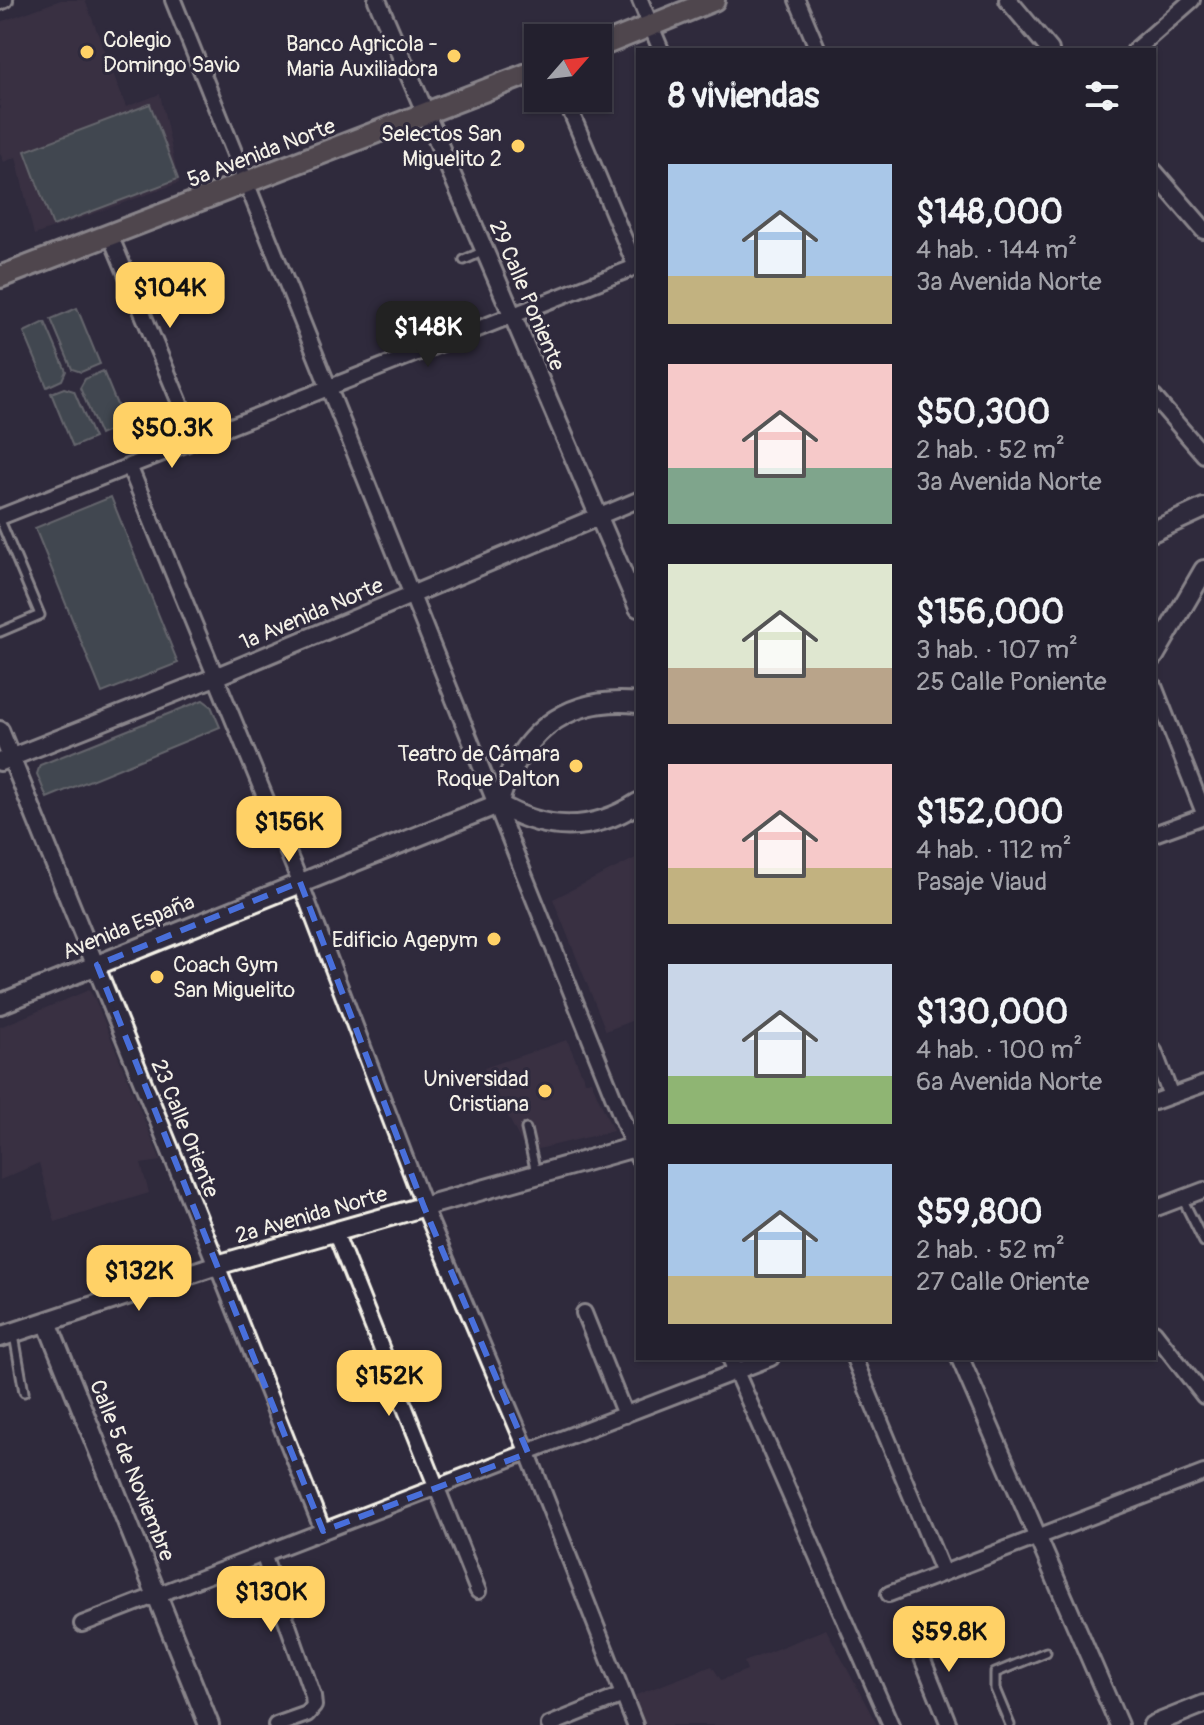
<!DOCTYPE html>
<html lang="es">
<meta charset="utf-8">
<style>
body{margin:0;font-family:Pangolin,sans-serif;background:#2b2836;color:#f1f3f6;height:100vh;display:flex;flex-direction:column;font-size:30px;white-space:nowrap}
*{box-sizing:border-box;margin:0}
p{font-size:26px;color:#a3a3aa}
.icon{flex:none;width:44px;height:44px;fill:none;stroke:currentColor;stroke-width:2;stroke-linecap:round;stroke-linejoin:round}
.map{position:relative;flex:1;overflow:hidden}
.details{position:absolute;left:636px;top:48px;width:520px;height:1312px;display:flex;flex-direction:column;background:#23202e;border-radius:0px;box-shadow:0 2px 6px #0004,0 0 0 2px #403e4a}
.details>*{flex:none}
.needle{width:52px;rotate:62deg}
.controls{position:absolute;left:524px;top:24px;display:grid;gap:16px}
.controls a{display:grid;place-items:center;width:88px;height:88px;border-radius:0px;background:#23202e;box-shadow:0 2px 6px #0004,0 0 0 2px #403e4a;font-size:40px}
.price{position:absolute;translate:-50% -68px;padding:0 18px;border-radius:16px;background:#ffd166;color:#111;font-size:26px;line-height:52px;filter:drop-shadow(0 2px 4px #0008)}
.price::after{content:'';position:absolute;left:50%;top:48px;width:24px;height:18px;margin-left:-12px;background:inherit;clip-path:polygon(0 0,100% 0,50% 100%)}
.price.active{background:#222;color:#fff}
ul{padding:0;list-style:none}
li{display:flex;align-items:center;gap:24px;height:200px;padding:0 32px}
li span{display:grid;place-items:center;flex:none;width:224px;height:160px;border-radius:0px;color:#555}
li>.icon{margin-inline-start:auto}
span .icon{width:96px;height:96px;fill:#fffc;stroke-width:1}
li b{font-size:34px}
h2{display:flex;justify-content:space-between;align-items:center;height:96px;padding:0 32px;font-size:34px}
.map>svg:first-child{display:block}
.built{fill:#443949}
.green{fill:#586c67;stroke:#a6aea8;stroke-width:2}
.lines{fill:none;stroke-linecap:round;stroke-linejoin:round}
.service-casing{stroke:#f4f1e8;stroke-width:13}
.minor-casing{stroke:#f4f1e8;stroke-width:20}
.tertiary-casing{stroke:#f4f1e8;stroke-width:22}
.secondary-casing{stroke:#f4f1e8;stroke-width:24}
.primary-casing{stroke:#f4f1e8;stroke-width:26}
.service{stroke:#2f2a3d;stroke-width:7}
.minor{stroke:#2f2a3d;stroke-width:14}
.tertiary{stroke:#2f2a3d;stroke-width:16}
.secondary{stroke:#2f2a3d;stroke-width:18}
.primary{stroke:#766964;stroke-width:20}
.marked{fill:none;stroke:#486fdb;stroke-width:6;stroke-dasharray:16 10;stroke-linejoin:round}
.poi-dot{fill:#ffd166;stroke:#2f2a3d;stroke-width:3}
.labels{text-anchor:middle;stroke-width:6;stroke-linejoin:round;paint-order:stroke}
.poi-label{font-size:22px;fill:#f4f1e8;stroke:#2f2a3d;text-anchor:end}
.street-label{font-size:22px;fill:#f4f1e8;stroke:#2f2a3d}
</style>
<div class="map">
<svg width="1204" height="1725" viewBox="0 0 1204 1725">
<rect width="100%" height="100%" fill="#2f2a3d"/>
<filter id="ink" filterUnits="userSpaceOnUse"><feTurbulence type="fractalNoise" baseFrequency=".0125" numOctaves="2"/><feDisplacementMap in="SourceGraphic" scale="16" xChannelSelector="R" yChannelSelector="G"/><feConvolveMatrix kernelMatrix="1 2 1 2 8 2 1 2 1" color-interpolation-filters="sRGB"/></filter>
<g filter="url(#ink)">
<path class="built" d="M61 0H85L126 107 160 94 179 183 34 235 16 157 4 162 0 153V22Z
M638 857V1018L606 1031 553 899Z
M89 990 95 999 161 1161 141 1164 149 1193 55 1222 39 1163 0 1180V1027Z
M567 1040 585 1081H591L613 1131 526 1152 484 1068Z
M826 1629 877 1725H640L634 1712 636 1695 712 1666 721 1680 747 1670 744 1662Z"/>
<path class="green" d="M150 104 178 179 53 226 25 151Z
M77 308 100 364 81 372 72 369 51 319Z
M45 322 66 371 62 380 47 387 24 332Z
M103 371 125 424 100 435 80 388 85 379Z
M64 388 74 391 94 438 73 447 51 393Z
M111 497 178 663 102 693 35 528Z
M203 700 211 706 220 727 47 798 37 774 40 765Z"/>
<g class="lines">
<g class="service-casing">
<path id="service" d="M464 260 484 251
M428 314 440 344
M0 520 40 615 0 632
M526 1129 536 1173
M1182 1198 1204 1242
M14 1335 24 1392
M1010 1725 995 1689V1673L1046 1652"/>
</g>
<g class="minor-casing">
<path id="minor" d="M173 0 638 1158
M640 0 661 50
M797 0 818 50
M0 2 5 0
M1135 50 1192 0
M565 98 636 267
M110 235 195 439
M1154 397 1204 455
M130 468 300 882 424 1207 528 1453 635 1725
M600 516 638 500
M0 517 638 266
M1154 686 1204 813
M1154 834 1204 816
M1154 1051 1171 1096
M1154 1102 1204 1084
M1154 1209 1204 1190
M335 1232 478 1591
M217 1265 323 1531
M584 1313 625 1415
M1154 1332 1204 1396
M730 1358 891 1725
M854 1358 943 1573
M263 1554 313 1696 314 1706 307 1714 276 1725
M889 1594 1204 1473
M82 1624 771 1358
M914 1638 949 1725
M549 1725 623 1695"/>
</g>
<g class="tertiary-casing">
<path id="tertiary" d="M377 0 638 608
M1008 0 1050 50
M1154 172 1204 230
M0 730 217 1265
M0 762 215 677 600 516
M960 1358 1119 1725
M1152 1725 1204 1704"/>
</g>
<g class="secondary-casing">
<path id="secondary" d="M1154 531 1204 508
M1154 656 1204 570
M498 804C519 736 564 695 638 703
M498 804C545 832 592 833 638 803
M0 1004 498 804
M47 1322 209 1725
M0 1337 217 1265 638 1146"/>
</g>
<g class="primary-casing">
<path id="primary" d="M598 47 714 0
M0 277 538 70"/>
</g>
<use href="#service" class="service"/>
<use href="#minor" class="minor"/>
<use href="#tertiary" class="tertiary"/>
<use href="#secondary" class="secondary"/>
<use href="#primary" class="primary"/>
</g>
</g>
<path d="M0 0H1204V1725H0ZM300 882 424 1207 528 1453 323 1531 97 965Z" fill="#2f2a3d" fill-opacity=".55" fill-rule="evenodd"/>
<path class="marked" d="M300 882 424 1207 528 1453 323 1531 97 965Z"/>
<g class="poi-dot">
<circle cx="87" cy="52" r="8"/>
<circle cx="454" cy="56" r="8"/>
<circle cx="518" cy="146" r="8"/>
<circle cx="576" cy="766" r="8"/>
<circle cx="494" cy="939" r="8"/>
<circle cx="157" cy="977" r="8"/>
<circle cx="545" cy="1091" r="8"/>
</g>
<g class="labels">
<g class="poi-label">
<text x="103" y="47" text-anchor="start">Colegio<tspan x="103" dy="25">Domingo Savio</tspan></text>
<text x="438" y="51">Banco Agricola -<tspan x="438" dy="25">Maria Auxiliadora</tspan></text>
<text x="502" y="141">Selectos San<tspan x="502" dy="25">Miguelito 2</tspan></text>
<text x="560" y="761">Teatro de Cámara<tspan x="560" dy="25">Roque Dalton</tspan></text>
<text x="478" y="947">Edificio Agepym</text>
<text x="173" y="972" text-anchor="start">Coach Gym<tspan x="173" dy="25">San Miguelito</tspan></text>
<text x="529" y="1086">Universidad<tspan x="529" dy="25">Cristiana</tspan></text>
</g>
<g class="street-label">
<text transform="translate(261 152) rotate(-21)" y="8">5a Avenida Norte</text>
<text transform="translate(528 295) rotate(67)" y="8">29 Calle Poniente</text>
<text transform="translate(311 613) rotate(-23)" y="8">1a Avenida Norte</text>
<text transform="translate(128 926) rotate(-22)" y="8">Avenida España</text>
<text transform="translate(186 1128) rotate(68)" y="8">23 Calle Oriente</text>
<text transform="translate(311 1214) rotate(-16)" y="8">2a Avenida Norte</text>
<text transform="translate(133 1470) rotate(68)" y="8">Calle 5 de Noviembre</text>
</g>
</g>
</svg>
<div class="controls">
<a><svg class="needle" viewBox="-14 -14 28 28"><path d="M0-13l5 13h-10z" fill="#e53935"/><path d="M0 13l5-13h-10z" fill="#a3a3aa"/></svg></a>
</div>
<b class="price" style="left:170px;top:330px">$104K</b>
<b class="price active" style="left:428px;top:369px">$148K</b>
<b class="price" style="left:172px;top:470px">$50.3K</b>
<b class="price" style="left:289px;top:864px">$156K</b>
<b class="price" style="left:139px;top:1313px">$132K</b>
<b class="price" style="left:389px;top:1418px">$152K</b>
<b class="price" style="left:271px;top:1634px">$130K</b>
<b class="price" style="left:949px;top:1674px">$59.8K</b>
<section class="details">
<h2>8 viviendas<svg class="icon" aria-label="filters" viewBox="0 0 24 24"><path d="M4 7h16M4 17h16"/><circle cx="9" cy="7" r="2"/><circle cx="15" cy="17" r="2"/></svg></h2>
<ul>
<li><span style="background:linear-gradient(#a9c7e8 70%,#c2b280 0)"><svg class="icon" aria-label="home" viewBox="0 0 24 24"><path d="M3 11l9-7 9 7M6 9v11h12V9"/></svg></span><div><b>$148,000</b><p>4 hab. · 144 m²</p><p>3a Avenida Norte</p></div></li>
<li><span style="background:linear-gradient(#f6c9c9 65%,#7fa58c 0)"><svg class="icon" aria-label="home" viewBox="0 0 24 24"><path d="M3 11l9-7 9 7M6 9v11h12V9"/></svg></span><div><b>$50,300</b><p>2 hab. · 52 m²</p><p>3a Avenida Norte</p></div></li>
<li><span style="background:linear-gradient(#dfe7d0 65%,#b9a48a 0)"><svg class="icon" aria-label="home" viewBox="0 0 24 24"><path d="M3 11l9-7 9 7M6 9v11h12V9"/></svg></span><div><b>$156,000</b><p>3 hab. · 107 m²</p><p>25 Calle Poniente</p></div></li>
<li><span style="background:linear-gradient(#f6c9c9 65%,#c2b280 0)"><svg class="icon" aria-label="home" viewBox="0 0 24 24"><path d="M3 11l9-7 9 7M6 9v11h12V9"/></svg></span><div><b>$152,000</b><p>4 hab. · 112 m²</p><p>Pasaje Viaud</p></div></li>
<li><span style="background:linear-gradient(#c9d6e8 70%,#8fb573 0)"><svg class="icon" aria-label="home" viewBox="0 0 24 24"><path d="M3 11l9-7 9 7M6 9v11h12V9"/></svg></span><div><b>$130,000</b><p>4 hab. · 100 m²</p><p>6a Avenida Norte</p></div></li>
<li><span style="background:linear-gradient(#a9c7e8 70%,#c2b280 0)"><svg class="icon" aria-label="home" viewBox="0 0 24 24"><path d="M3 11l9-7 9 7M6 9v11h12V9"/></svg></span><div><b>$59,800</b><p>2 hab. · 52 m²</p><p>27 Calle Oriente</p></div></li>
</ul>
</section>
</div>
